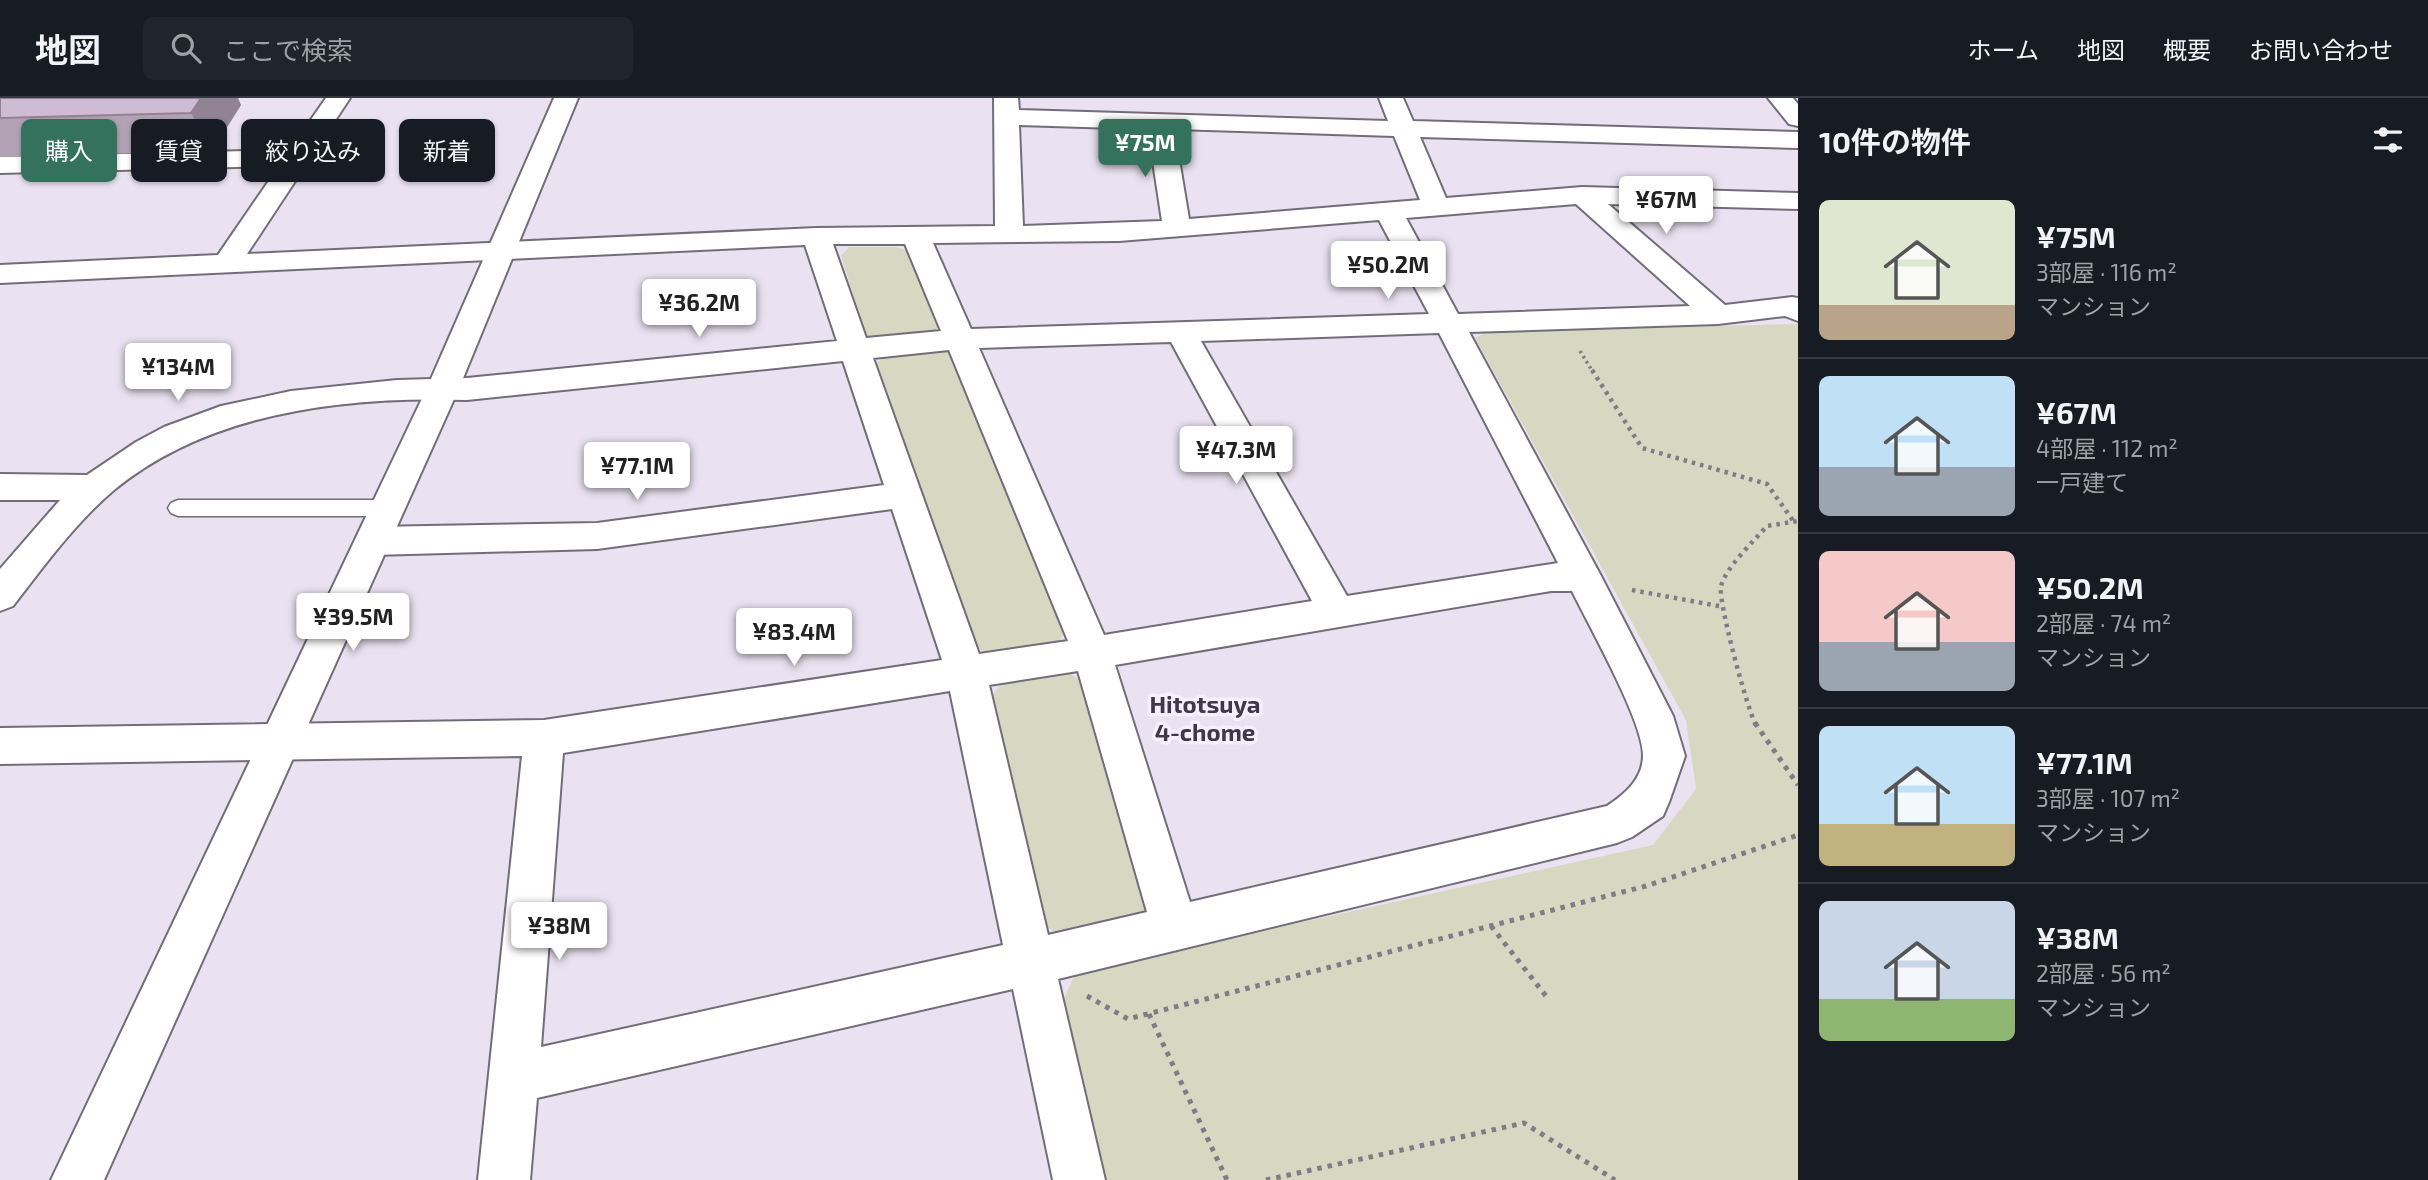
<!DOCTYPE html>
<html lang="ja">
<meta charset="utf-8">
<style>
body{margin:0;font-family:"Exo 2","Noto Sans JP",sans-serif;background:#20242c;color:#f1f3f6;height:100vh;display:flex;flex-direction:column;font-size:26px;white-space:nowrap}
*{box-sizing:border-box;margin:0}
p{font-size:23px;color:#9ea1a6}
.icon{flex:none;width:38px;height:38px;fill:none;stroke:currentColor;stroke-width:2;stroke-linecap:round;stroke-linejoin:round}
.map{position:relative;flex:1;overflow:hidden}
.panel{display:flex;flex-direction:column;background:#171b24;width:630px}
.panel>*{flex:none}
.top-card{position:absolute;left:21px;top:21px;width:665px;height:63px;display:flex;gap:14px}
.price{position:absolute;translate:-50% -60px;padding:0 16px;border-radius:7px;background:#fff;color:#222;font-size:23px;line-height:46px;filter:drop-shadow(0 2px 4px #0008)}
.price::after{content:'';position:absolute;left:50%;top:42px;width:21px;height:16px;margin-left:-10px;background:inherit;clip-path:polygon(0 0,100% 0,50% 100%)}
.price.current{background:#34725e;color:#fff}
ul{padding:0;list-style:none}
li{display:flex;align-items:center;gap:21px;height:175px;padding:0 21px}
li+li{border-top:2px solid #363941}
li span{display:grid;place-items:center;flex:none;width:196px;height:140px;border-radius:10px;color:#555}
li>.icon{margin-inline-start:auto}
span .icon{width:84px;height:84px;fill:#fffc;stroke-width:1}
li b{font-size:30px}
h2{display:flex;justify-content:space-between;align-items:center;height:84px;padding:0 21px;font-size:30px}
.tag{padding:0 24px;border-radius:10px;background:#171b24;box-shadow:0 2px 5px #0004;font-size:24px;line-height:63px}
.tag.current{background:#34725e;color:#fff}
header{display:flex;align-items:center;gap:42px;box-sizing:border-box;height:98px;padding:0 35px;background:#171b24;border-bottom:2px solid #363941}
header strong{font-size:33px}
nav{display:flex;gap:38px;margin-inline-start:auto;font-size:24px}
.search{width:490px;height:63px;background:#20242c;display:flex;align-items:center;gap:18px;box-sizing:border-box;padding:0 24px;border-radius:10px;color:#9ea1a6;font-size:26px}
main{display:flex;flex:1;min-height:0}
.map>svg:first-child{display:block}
.green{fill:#d6d8c1}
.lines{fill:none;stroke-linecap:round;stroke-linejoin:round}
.service-casing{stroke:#736c79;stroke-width:3}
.minor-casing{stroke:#736c79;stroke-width:4}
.tertiary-casing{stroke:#736c79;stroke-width:4}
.path-far2{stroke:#807b85;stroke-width:3.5;stroke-dasharray:2.5 3.5;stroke-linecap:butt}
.path-far1{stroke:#807b85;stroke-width:4.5;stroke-dasharray:3.5 5;stroke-linecap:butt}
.path{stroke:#807b85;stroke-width:5;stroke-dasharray:4.5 6;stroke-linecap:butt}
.service{fill:#fff;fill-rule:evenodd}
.minor{fill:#fff;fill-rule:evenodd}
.tertiary{fill:#fff;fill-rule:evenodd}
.wall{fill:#b3a1b6}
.shaded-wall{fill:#928394}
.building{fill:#d0bbd4;stroke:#928394;stroke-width:2}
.labels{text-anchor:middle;stroke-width:7;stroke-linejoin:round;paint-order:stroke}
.neighbourhood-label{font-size:24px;font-weight:bold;fill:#403945;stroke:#f7efff}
</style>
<header>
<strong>地図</strong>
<div class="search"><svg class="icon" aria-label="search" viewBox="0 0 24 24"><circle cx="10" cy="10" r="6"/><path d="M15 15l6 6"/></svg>ここで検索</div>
<nav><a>ホーム</a><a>地図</a><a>概要</a><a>お問い合わせ</a></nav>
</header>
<main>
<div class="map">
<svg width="1798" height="1082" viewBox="0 0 1798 1082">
<rect width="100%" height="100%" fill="#eae2f1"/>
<path class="green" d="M849 149H895L906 152 940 227 932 237 882 244 867 239 841 158Z
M1798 226V1082H1099L1059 912 1076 874 1653 747 1696 691 1686 622 1475 240 1489 233Z
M938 250 956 257 1067 531 1056 548 992 559 974 547 877 265 887 256Z
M1068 574 1085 586 1151 805 1138 825 1067 843 1040 823 990 600 1004 582Z"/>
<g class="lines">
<g class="service-casing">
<path id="service" d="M178 402H388L395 405 398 410 395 415 388 418H178L171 415 168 410 171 405Z"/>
</g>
<g class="minor-casing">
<path id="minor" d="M326 0H350L247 156 816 130 995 128 994 0H1018L1019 12 1388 23 1379 0H1403L1413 23 1798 34V50L1420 39 1446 100 1582 89 1798 95V111L1608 106 1725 207 1792 199 1798 200V223L1785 218 1718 226 1469 234 1601 478 1673 618 1685 658 1669 704 1663 718 1632 739 1617 745 1058 881 1105 1082H1053L1013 891 537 1000 530 1082H478L522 658 0 666V630L544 622 942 562 892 411 597 451 373 457 360 453 355 443 360 433 373 429 597 425 884 387 843 263 467 302C346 298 210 313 114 392 75 425 44 468 13 508L0 513V471L60 402H0V376L87 377 136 344 164 329 221 308 291 293 397 282 467 280 837 243 805 147 0 185V167L218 157 279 68 0 75V59L290 52ZM1019 27 1148 31 1162 123 1023 128ZM1174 31 1394 38 1420 102 1189 121ZM1576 106 1690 208 1458 216 1406 120ZM1379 122 1429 216 971 231 933 145 1119 143ZM833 146H905L941 233 866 240ZM1439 235 1558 465 1347 498 1201 243ZM1171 244 1312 503 1104 537 979 250ZM949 252 1068 543 979 556 873 260ZM1551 493H1572C1589 528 1643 623 1643 657 1643 681 1625 696 1607 708L1190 804 1115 567ZM1078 573 1147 814 1048 837 989 587ZM950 593 1003 847 541 949 563 655Z
M1768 0H1793L1798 6V28L1789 26Z"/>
</g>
<g class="tertiary-casing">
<path id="tertiary" d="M554 0H578L459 290 104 1082H51L427 290Z"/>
</g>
<path class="path-far2" d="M1580 253 1593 274"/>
<path class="path-far1" d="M1592 272 1642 350 1767 386 1794 424
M1632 492 1724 509
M1756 627C1748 614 1718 504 1721 489 1724 471 1755 442 1767 428L1798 423"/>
<path class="path" d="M1755 625 1798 687
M1491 828 1546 898
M1087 898 1128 921 1646 788 1798 737
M1149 916 1227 1082
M1266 1082 1524 1025 1615 1082"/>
<use href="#service" class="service"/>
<use href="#minor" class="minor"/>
<use href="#tertiary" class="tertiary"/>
</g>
<path class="wall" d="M0 0 241 7 212 53 0 59Z"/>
<path class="shaded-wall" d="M201 0H238L241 7 212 53 191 15Z"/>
<path class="building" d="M0 0H201L191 15 0 20Z"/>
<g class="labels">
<g class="neighbourhood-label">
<text x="1205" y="615">Hitotsuya<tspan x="1205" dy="28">4-chome</tspan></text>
</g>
</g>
</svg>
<b class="price current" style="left:1145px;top:81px">¥75M</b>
<b class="price" style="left:1666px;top:138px">¥67M</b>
<b class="price" style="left:1388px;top:203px">¥50.2M</b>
<b class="price" style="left:699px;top:241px">¥36.2M</b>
<b class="price" style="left:178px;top:305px">¥134M</b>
<b class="price" style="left:1236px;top:388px">¥47.3M</b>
<b class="price" style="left:637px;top:404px">¥77.1M</b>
<b class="price" style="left:353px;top:555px">¥39.5M</b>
<b class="price" style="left:794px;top:570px">¥83.4M</b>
<b class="price" style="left:559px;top:864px">¥38M</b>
<div class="top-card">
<a class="tag current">購入</a>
<a class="tag">賃貸</a>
<a class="tag">絞り込み</a>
<a class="tag">新着</a>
</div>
</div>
<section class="panel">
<h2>10件の物件<svg class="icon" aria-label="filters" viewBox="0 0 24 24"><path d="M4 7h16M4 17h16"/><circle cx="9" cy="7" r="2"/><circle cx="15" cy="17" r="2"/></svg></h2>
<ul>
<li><span style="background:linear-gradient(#dfe7d0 75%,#b9a48a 0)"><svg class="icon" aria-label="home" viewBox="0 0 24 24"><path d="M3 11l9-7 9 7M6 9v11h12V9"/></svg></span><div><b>¥75M</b><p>3部屋 · 116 m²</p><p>マンション</p></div></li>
<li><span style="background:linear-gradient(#bfe0f5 65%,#9aa5b1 0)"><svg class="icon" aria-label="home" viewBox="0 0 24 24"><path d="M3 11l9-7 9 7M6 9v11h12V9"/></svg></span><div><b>¥67M</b><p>4部屋 · 112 m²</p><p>一戸建て</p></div></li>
<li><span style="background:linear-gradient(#f6c9c9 65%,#9aa5b1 0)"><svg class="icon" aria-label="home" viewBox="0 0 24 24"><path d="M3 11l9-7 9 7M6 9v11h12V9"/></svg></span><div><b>¥50.2M</b><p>2部屋 · 74 m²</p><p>マンション</p></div></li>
<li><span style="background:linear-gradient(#bfe0f5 70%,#c2b280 0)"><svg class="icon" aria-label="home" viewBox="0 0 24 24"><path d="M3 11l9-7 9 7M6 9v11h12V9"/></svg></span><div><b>¥77.1M</b><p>3部屋 · 107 m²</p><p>マンション</p></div></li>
<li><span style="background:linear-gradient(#c9d6e8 70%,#8fb573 0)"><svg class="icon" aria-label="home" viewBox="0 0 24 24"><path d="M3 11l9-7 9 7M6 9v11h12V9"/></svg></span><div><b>¥38M</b><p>2部屋 · 56 m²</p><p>マンション</p></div></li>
</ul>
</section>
</main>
